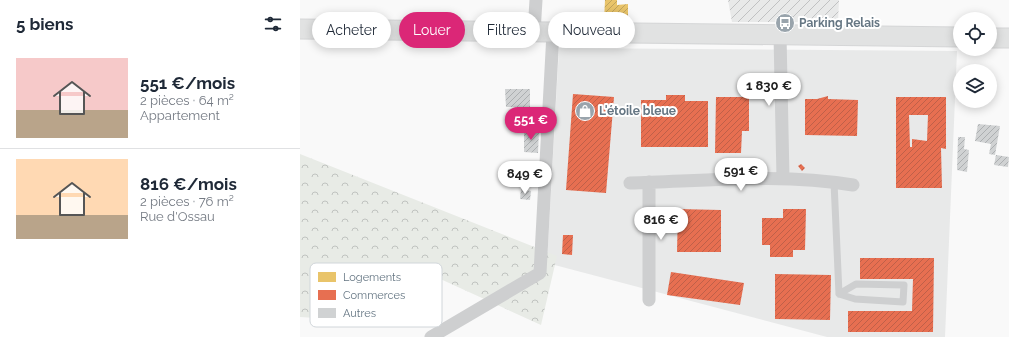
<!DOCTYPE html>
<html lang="fr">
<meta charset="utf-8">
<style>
body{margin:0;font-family:Raleway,sans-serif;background:#f6f6f7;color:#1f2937;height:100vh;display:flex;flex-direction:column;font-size:15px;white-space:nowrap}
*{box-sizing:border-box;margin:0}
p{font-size:13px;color:#747a83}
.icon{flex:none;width:22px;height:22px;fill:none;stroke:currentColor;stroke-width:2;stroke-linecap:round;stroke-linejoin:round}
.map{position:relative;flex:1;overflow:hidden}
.details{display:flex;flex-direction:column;background:#fff;width:300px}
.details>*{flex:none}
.banner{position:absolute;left:12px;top:12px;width:380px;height:36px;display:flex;gap:8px}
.buttons{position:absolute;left:653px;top:12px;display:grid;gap:8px}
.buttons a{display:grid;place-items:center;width:44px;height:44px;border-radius:50%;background:#fff;box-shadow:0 2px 10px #0003;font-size:20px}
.price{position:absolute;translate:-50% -34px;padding:0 9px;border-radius:14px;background:#fff;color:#222;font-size:13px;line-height:26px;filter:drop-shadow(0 1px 2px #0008)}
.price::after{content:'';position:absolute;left:50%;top:24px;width:12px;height:9px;margin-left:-6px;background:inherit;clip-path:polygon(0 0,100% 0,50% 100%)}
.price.current{background:#db2777;color:#fff}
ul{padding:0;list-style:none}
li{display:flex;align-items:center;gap:12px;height:100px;padding:0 16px}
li+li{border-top:1px solid #e0e1e3}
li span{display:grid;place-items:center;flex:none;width:112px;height:80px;border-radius:0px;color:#555}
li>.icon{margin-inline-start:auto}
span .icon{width:48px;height:48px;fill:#fffc;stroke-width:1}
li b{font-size:17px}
h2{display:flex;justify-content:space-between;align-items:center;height:48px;padding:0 16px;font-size:17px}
.tag{padding:0 14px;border-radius:18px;background:#fff;box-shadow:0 2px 10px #0003;font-size:14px;line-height:36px}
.tag.current{background:#db2777;color:#fff}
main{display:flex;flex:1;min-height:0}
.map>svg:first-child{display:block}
.built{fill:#e8e9e9}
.industrial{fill:url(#industrial-furrows)}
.forest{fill:url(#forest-crowns)}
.homes{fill:url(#homes-hatch)}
.shops{fill:url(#shops-hatch);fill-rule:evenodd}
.building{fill:url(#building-hatch)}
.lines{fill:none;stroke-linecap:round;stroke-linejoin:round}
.secondary-casing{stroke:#d5d6d7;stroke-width:21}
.lane{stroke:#cecfd0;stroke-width:7}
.street{stroke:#cecfd0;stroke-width:13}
.secondary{stroke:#e1e2e2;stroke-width:19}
.labels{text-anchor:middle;stroke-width:4;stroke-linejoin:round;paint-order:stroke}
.poi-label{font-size:12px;font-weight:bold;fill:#657683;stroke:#fff;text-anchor:start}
.key{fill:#fff;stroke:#d1d6da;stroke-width:1}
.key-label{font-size:11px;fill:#657683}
</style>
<main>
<section class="details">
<h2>5 biens<svg class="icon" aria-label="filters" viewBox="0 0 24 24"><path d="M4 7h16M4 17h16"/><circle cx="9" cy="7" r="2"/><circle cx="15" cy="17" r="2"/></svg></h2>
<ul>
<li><span style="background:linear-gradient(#f6c9c9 65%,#b9a48a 0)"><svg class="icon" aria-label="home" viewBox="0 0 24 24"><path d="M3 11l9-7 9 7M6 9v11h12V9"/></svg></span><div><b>551 €/mois</b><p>2 pièces · 64 m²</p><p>Appartement</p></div></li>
<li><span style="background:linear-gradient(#ffd9b3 70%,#b9a48a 0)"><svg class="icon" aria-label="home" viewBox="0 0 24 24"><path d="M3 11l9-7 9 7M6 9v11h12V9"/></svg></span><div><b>816 €/mois</b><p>2 pièces · 76 m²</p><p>Rue d'Ossau</p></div></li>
</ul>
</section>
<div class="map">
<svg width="709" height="337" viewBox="0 0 709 337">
<defs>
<pattern id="industrial-furrows" width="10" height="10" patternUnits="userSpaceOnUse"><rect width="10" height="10" fill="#e8e9e9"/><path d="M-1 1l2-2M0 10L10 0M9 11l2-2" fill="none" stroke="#c0c1c2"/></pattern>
<pattern id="forest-crowns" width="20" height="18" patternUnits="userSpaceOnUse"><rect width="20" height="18" fill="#e8ebe6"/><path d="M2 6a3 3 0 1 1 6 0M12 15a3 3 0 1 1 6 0" fill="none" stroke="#c0c3c0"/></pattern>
<pattern id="homes-hatch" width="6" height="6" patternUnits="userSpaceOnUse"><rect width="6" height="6" fill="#e9c46a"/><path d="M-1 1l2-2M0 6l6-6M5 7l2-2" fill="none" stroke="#c0a45d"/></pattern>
<pattern id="shops-hatch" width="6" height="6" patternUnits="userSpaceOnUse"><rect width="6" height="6" fill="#e76f51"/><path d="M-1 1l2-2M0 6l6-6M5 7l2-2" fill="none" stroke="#bf6049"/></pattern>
<pattern id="building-hatch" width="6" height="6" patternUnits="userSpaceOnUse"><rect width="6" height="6" fill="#d0d2d3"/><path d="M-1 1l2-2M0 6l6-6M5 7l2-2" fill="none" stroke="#acafb1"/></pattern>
</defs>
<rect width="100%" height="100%" fill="#f9f9f9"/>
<path class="built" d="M259 48 657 51 645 337H527L247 263Z"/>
<path class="industrial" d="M428 0H539L538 22H432Z"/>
<path class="forest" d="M0 154 257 256 241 325 114 267 32 319 0 317Z"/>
<path class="homes" d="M305 0H317V5L328 4V21H304Z"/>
<path class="shops" d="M273 94 314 97 306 193 266 190Z
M366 95H385V101H408V147H341V100H366Z
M528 96V99L558 100 557 136 505 135V99H517Z
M416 97H449V131H442L441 153H415Z
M596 97H646V149L641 148 642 188H596ZM609 115H628L627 141 612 139V147H610Z
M501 164 505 168 502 171 498 166Z
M378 209 421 210V252H377Z
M483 209H506L505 250H493V257H470V245H462V218H483Z
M263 235H273L272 255 262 254Z
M560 258H634L633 332H548V311H612L613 279H560Z
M371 272 444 283 440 305 367 295Z
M475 274 531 275 530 320 475 319Z"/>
<path class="building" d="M205 89H230V107H206Z
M678 124 700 126 695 155 689 154 691 144 675 141Z
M224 130H239L238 153 224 152Z
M658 137H665L664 149 669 150 667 172 657 170Z
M696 155 709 157 708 167 694 165Z
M221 189 231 191 230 200 220 199Z"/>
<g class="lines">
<g class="secondary-casing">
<path id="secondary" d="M0 29 660 37
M690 38H709"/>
</g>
<path class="lane" d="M534 182 539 294 555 299 603 302 604 285 556 284 539 294"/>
<path class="street" d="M234 32 236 0
M480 35 483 178
M349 182V300
M330 183C404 181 480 173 553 185
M131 337 240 273 253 33"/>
<use href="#secondary" class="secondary"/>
</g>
<defs>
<g id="bus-disc" transform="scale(1)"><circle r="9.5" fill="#99a4ac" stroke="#fff"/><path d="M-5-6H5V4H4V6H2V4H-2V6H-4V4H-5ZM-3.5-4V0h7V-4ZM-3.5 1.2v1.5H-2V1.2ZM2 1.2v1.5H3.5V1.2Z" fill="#fff"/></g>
<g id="shop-disc" transform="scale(1)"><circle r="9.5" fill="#99a4ac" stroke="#fff"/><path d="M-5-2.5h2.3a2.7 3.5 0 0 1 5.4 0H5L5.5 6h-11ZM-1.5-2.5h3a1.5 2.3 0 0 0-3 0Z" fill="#fff"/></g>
</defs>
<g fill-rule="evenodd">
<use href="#bus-disc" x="485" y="23"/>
<use href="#shop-disc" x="285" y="111"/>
</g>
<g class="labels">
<g class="poi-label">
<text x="499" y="27">Parking Relais</text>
<text x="299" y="115">L'étoile bleue</text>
</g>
</g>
<rect x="10" y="263" width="132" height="64" rx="6" class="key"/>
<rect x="18" y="272" width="18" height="10" fill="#e9c46a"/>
<rect x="18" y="290" width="18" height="10" fill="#e76f51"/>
<rect x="18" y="308" width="18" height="10" fill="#d0d2d3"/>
<g class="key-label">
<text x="43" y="281">Logements</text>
<text x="43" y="299">Commerces</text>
<text x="43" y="317">Autres</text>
</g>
</svg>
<div class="buttons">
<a><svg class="icon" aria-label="locate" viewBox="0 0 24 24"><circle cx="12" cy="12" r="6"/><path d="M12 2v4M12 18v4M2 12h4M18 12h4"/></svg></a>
<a><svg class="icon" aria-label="layers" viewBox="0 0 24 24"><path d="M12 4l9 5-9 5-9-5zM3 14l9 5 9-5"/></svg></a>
</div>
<b class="price" style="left:469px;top:107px">1 830 €</b>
<b class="price current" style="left:231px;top:141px">551 €</b>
<b class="price" style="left:441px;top:192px">591 €</b>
<b class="price" style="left:225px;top:195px">849 €</b>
<b class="price" style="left:361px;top:241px">816 €</b>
<div class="banner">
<a class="tag">Acheter</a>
<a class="tag current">Louer</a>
<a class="tag">Filtres</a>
<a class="tag">Nouveau</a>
</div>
</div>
</main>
